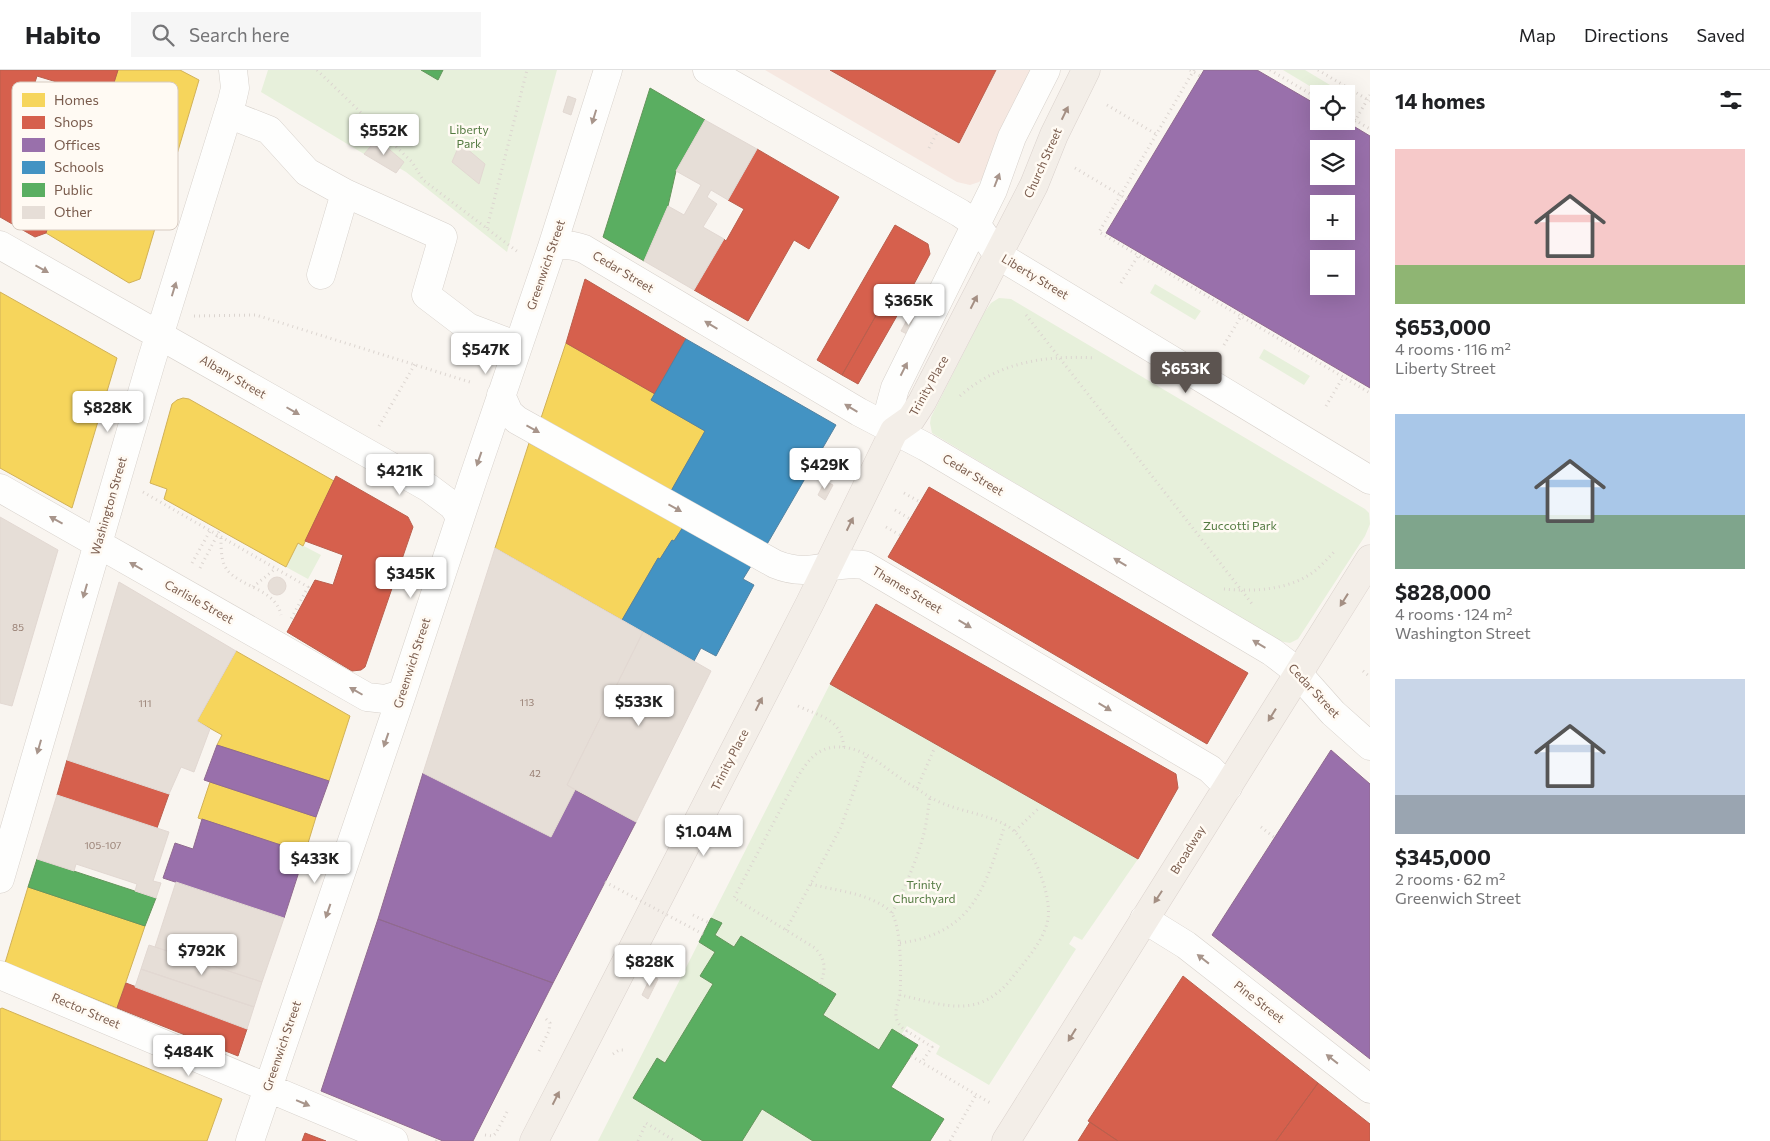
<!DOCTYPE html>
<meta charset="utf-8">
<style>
body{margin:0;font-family:Commissioner,sans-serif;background:#f6f6f6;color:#202124;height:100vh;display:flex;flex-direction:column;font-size:19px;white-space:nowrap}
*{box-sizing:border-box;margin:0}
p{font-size:16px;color:#757577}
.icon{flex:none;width:28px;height:28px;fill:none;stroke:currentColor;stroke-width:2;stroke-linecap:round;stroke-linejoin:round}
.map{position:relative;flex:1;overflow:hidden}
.side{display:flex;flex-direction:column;background:#fff;width:400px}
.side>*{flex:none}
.controls{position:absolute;left:1310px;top:15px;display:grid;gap:10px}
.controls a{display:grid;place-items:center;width:45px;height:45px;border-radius:0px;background:#fff;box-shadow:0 5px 20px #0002;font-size:25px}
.price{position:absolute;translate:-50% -42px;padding:0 11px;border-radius:5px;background:#fff;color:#222;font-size:16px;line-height:32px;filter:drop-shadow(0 1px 2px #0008)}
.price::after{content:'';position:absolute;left:50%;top:30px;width:15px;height:11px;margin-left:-8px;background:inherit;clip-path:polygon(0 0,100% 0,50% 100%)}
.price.current{background:#5c5450;color:#fff}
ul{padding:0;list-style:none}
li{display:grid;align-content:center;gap:10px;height:265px;padding:0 25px}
li span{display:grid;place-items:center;height:155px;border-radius:0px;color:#555}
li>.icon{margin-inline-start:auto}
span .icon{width:90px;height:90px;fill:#fffc;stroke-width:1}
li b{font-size:21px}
h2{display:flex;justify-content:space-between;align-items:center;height:60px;padding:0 25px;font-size:21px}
header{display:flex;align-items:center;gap:30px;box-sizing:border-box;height:70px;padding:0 25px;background:#fff;border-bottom:1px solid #e0e0e0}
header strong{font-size:24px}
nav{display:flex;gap:28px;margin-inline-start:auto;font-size:18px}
.search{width:350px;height:45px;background:#f6f6f6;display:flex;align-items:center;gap:12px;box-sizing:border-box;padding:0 18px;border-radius:0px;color:#757577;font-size:19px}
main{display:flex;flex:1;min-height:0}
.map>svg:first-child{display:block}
.commercial{fill:#f6e8e1}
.green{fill:#e7f0db}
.homes{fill:#f6d55c;stroke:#d1b158}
.shops{fill:#d6604d;stroke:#ba5f4d}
.offices{fill:#9970ab;stroke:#906a8f;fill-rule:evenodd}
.schools{fill:#4393c3;stroke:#5482a0}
.public{fill:#5aae61;stroke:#64955b}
.building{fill:#e6ded7;stroke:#e2d8d2}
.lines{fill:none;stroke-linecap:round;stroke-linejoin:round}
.minor-casing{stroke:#d7d1cb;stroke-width:29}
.major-casing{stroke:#dad1cc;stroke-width:29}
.path{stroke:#dcd5d0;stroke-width:3;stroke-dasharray:1 4;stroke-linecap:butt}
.minor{stroke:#fefefd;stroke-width:28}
.major{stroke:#f3eee8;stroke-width:28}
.path-bridge{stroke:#dcd5d0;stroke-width:3;stroke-dasharray:1 4;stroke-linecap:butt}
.oneway{fill:#a48f83}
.oneway2{fill:#a8958b}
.labels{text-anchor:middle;stroke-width:5;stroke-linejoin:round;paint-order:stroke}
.number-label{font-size:10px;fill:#977e72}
.park-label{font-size:12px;fill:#537a41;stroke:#fffaf3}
.street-label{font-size:12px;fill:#7a5c4d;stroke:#fffaf3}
.key{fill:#fffaf3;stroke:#d7cbc1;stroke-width:1}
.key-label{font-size:14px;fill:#7a5c4d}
</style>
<header>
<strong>Habito</strong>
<div class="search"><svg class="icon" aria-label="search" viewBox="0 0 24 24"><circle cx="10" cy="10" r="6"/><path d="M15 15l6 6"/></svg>Search here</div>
<nav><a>Map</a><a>Directions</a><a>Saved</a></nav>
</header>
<main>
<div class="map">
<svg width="1370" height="1071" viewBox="0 0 1370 1071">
<rect width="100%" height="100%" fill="#f9f5f0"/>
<path class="commercial" d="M765 0H1037L982 109 979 112 970 115 957 112Z"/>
<path class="green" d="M268 0H557L507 182 406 102 368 80 364 84 261 22Z
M1283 0H1305L1335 18 1331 24H1323Z
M1155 214 1201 241 1195 250 1150 223Z
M999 228 1011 229 1365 439 1369 443 1370 454 1365 466 1298 569 1290 573 1278 571 932 363 930 353 931 347 984 243 991 233Z
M1264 279 1310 306 1304 315 1259 288Z
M298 473 321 485 308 509 286 497Z
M830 614 1138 789 1082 870 1074 866 1069 874 1076 879 989 1015 936 984 940 976 907 956 901 965 892 959 879 980 823 945 836 924 741 866 734 877 715 865 721 853 711 848Z
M699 872 715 882 700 906 713 914 665 993 657 989 633 1028 703 1071H598Z
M762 1039 813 1071H742Z"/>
<path class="homes" d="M118 0H180L199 10 140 209 129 213 46 163 76 66 95 72Z
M0 222 117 288 72 438 0 398Z
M566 273 655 324 651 330 705 361 671 421 541 348Z
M183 328 189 329 334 411 303 476 298 473 286 497 164 429 167 419 150 413 172 334 177 330Z
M529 373 683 457 674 471 672 470 660 489 658 488 622 550 495 478Z
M236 581 350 646 329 711 217 675 222 665 197 651Z
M210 712 316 747 305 783 198 748Z
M28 817 145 856 117 938 5 893Z
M2 938 222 1029 207 1071H0V939Z"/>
<path class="shops" d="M0 0H118L109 28 37 6 22 54 75 70 46 163 35 167 0 147Z
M830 0H996L959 73Z
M757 79 839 127 809 179 794 170 748 251 694 220 724 169 726 171 744 139 728 130Z
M895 155 928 174 930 184 898 244 882 235 842 305 817 290Z
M585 209 686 269 655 324 566 273Z
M882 235 898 244 858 314 842 305Z
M336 406 408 447 413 457 365 597 361 600 352 601 287 562 315 510 333 515 343 485 305 471Z
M929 417 1248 603 1207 674 888 487Z
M876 534 1176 704 1178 718 1138 789 830 614Z
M67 690 169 724 157 758 57 725Z
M1183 906 1318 1013 1276 1071H1118L1088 1051Z
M126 913 247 959 238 986 117 938Z
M1318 1013 1370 1054V1071H1276Z
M1090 1052 1115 1069 1118 1071H1078Z
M305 1063 326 1071H302Z"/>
<path class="offices" d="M1204 0H1257L1319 36V51H1345L1370 66V318L1106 163ZM1319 79H1346V106H1319ZM1319 134H1346V161H1319ZM1319 189H1346V216H1319Z
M217 675 329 711 316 747 204 710Z
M1331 680 1370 714V989L1212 865Z
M423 703 551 767 575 720 636 752 553 913 378 849Z
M202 749 305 783 284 848 163 808 175 773 193 779Z
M378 849 553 913 473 1071H443L321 1021Z"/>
<path class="schools" d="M686 269 836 355 766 476 671 421 705 361 651 330Z
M683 457 751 496 743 509 754 515 716 586 701 578 694 591 622 550 658 488 660 489 672 470 674 471Z"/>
<path class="public" d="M421 0H443L438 10Z
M650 18 705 50 676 101 668 136 644 191 603 167Z
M37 789 156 828 145 856 28 817Z
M711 848 722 853 715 865 734 877 741 866 836 924 823 945 879 980 892 959 918 975 891 1017 944 1049 930 1071H813L762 1039 742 1071H703L633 1028 657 988 665 993 713 914 700 906 715 882 699 872Z"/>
<path class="building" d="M568 26 576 29 571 45 563 42Z
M705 50 757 79 728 130 711 120 707 127 717 134 703 157 724 169 694 220 644 191 668 136 684 145 701 115 676 101Z
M377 69 404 92 396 103 364 84Z
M460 73 485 94 479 114 452 92Z
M909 246 917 250 909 265 901 261Z
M825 411 833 415 825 430 818 425Z
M0 447 58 480 12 636 0 633Z
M495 478 643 562 567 715 575 720 551 767 423 703Z
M268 516a9 9 0 1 1 18 0a9 9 0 1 1-18 0Z
M119 512 236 581 197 651 210 659 194 702 181 697 169 724 67 690Z
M643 562 711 601 636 752 567 715Z
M57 725 169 762 153 811 161 813 156 828 135 821 137 814 76 794 74 801 37 789Z
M176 812 284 848 262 912 155 877Z
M149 875 262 912 254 937 141 899Z
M141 899 254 937 247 959 135 917Z
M651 906 658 909 648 929 642 925Z"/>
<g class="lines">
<g class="minor-casing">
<path id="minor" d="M707 0 960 143 976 154 998 185 1370 410
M228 44 269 60 307 102 345 123 443 167 426 225 468 257 518 276
M0 175 429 418 453 436 460 447
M552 177C563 173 573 175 584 179L859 342 926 377 1272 582 1293 598 1333 643 1370 676
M321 205 345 123
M501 325 509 343 517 350 775 494C811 509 830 490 864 495L1210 699 1228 717
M894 361 888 344 895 318 993 120 1012 67 1046 0
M0 418 367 627 385 629 402 624
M0 809 151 292 232 31 235 18 233 0
M1144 849 1186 875 1370 1019
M0 905 394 1071
M250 1071 402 624 473 409 552 177 608 0"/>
</g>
<g class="major-casing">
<path id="major" d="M534 1071 810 533 894 361 911 349 922 332 1034 115 1054 65 1086 0
M1006 1071 1370 489"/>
</g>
<path class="path" d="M317 0 412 92 423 110 518 182
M1190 0 1200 6
M1194 0 1099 162 1370 323
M1270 0 1319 29
M1318 0 1370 31
M1107 35 1156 64
M1346 45 1370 59
M1352 56 1370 25
M929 78 938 61
M1075 98 1127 129
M487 158 527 0
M1121 213 1138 186
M1026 245 1253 535
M194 246 256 245 473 313
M1224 275 1243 243
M960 326C998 292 1046 285 1095 288
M1326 336 1343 307
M379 356 415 294
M143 422 308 517 290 551
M904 423 920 432
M895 440 910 449
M886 457 900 465
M221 468C221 475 221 484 223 491 229 517 275 515 281 545
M192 493 210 461
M200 498 220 460
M253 517 275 499
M1224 519C1255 522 1291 520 1316 500 1323 494 1329 487 1336 480
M1363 601 1370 607
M798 636C821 647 841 648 844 678
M917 718 935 677
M1261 757 1275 768
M1015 761 1040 737
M811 814C836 821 870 823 890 841 902 853 901 907 900 924 899 931 895 939 896 946 897 953 901 958 907 961
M892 843C905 817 917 790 924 763 927 751 928 739 930 727
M693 845 709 853
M786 860 841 757 867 684
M900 873C974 863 985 817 1005 755
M820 914C826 900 826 890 815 878L734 828 797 708C807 692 816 678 836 677 862 676 880 694 900 708 909 714 919 720 928 726 952 741 982 742 1006 755 1030 769 1052 822 1048 849 1045 867 1031 884 1020 898 1013 906 1006 917 997 923 968 947 933 932 900 925
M904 966 907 961 932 977 922 992
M539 981 549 961 550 953 545 948
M613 984 619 980H625
M911 986 992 1034
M485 1065 493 1066 496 1063 508 1040
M436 1071 437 1069
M638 1071 646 1053 675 1071
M950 1071 976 1025"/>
<use href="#minor" class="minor"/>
<use href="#major" class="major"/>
<path class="path-bridge" d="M605 812 703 864"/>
</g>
<defs><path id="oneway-solid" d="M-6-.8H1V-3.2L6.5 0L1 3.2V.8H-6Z" transform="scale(1.25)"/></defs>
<g class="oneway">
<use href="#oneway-solid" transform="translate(1065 43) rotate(-64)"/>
<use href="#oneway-solid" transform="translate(974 232) rotate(-63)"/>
<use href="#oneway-solid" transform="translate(850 454) rotate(-64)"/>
<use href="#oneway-solid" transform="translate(1344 530) rotate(122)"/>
<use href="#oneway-solid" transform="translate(759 634) rotate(-63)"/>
<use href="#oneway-solid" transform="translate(1272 645) rotate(122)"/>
<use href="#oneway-solid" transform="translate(1158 827) rotate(123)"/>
<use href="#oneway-solid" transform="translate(1072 965) rotate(122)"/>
<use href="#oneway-solid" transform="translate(556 1028) rotate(-63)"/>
</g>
<g class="oneway2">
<use href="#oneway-solid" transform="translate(594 47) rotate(107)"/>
<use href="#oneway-solid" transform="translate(997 110) rotate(-69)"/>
<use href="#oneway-solid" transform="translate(42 199) rotate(29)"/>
<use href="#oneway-solid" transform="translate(174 219) rotate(-73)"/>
<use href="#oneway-solid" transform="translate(711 255) rotate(-149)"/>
<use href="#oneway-solid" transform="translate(904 299) rotate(-63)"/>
<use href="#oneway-solid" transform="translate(851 338) rotate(-149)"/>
<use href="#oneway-solid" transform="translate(293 341) rotate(30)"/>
<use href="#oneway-solid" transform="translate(533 359) rotate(29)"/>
<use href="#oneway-solid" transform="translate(479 389) rotate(109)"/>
<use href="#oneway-solid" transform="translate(675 438) rotate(29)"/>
<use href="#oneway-solid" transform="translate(56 450) rotate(-151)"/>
<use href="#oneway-solid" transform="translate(1120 492) rotate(-149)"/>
<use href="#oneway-solid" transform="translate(136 496) rotate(-150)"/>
<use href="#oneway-solid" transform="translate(85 521) rotate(106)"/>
<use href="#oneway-solid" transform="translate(965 554) rotate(31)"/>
<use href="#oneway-solid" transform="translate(1259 574) rotate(-149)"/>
<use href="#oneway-solid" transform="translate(356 621) rotate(-150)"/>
<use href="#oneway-solid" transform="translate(1105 637) rotate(31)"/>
<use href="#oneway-solid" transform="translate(386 670) rotate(109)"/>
<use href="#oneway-solid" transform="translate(39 677) rotate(106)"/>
<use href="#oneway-solid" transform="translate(328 841) rotate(109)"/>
<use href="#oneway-solid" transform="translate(1203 889) rotate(-142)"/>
<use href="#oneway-solid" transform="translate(1332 989) rotate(-142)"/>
<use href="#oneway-solid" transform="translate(303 1033) rotate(23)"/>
</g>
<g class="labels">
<g class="number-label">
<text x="18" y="561">85</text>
<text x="527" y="636">113</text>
<text x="145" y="637">111</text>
<text x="535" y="707">42</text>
<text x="103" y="779">105-107</text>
</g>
<g class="park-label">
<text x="469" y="64">Liberty<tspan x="469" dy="14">Park</tspan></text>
<text x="1240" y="460">Zuccotti Park</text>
<text x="924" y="819">Trinity<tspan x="924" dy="14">Churchyard</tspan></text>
</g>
<g class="street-label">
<text transform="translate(1043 93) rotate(-66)" y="4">Church Street</text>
<text transform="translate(546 195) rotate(-71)" y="4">Greenwich Street</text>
<text transform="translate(623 202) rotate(31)" y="4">Cedar Street</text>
<text transform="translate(1035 207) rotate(31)" y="4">Liberty Street</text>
<text transform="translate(233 307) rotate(30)" y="4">Albany Street</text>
<text transform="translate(929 316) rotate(-61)" y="4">Trinity Place</text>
<text transform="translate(973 405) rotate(31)" y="4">Cedar Street</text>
<text transform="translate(109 436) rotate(-74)" y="4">Washington Street</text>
<text transform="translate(907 520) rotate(31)" y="4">Thames Street</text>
<text transform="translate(199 532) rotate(29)" y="4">Carlisle Street</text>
<text transform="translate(412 593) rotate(-72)" y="4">Greenwich Street</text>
<text transform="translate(1314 621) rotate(47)" y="4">Cedar Street</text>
<text transform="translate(730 690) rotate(-63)" y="4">Trinity Place</text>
<text transform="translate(1188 780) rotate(-58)" y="4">Broadway</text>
<text transform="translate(1259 932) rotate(38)" y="4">Pine Street</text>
<text transform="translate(86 941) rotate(23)" y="4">Rector Street</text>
<text transform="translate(282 976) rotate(-71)" y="4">Greenwich Street</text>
</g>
</g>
<rect x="12" y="12" width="166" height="148" rx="8" class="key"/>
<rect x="22" y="23" width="23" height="14" fill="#f6d55c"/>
<rect x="22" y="46" width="23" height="13" fill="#d6604d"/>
<rect x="22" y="68" width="23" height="14" fill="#9970ab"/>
<rect x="22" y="91" width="23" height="13" fill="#4393c3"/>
<rect x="22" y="113" width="23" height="14" fill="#5aae61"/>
<rect x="22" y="136" width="23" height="13" fill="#e6ded7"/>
<g class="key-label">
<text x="54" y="35">Homes</text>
<text x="54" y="57">Shops</text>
<text x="54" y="80">Offices</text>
<text x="54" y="102">Schools</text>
<text x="54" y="125">Public</text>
<text x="54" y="147">Other</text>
</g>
</svg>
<div class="controls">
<a><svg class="icon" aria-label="locate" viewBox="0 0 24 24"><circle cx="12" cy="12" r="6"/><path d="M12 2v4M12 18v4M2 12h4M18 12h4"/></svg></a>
<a><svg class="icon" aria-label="layers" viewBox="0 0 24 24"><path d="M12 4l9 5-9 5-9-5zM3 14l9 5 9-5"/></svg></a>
<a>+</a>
<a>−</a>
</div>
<b class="price" style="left:384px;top:86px">$552K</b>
<b class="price" style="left:909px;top:256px">$365K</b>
<b class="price" style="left:486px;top:305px">$547K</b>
<b class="price current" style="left:1186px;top:324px">$653K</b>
<b class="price" style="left:108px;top:363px">$828K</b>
<b class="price" style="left:825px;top:420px">$429K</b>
<b class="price" style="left:400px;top:426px">$421K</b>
<b class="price" style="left:411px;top:529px">$345K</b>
<b class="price" style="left:639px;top:657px">$533K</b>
<b class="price" style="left:704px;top:787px">$1.04M</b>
<b class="price" style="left:315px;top:814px">$433K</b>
<b class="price" style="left:202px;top:906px">$792K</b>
<b class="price" style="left:650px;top:917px">$828K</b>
<b class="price" style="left:189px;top:1007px">$484K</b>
</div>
<section class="side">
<h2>14 homes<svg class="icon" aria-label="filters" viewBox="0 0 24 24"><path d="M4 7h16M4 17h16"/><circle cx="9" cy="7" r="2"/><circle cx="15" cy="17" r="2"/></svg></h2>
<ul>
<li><span style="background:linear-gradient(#f6c9c9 75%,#8fb573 0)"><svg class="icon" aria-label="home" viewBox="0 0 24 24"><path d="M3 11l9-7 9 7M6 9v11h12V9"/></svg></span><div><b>$653,000</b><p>4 rooms · 116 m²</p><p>Liberty Street</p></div></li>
<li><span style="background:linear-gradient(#a9c7e8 65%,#7fa58c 0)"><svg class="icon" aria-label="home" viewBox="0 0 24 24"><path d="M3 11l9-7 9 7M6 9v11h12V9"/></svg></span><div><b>$828,000</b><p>4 rooms · 124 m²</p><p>Washington Street</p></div></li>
<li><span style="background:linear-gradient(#c9d6e8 75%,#9aa5b1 0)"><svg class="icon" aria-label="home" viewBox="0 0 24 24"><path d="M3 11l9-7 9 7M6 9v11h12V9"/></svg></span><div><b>$345,000</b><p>2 rooms · 62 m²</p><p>Greenwich Street</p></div></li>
</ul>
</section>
</main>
